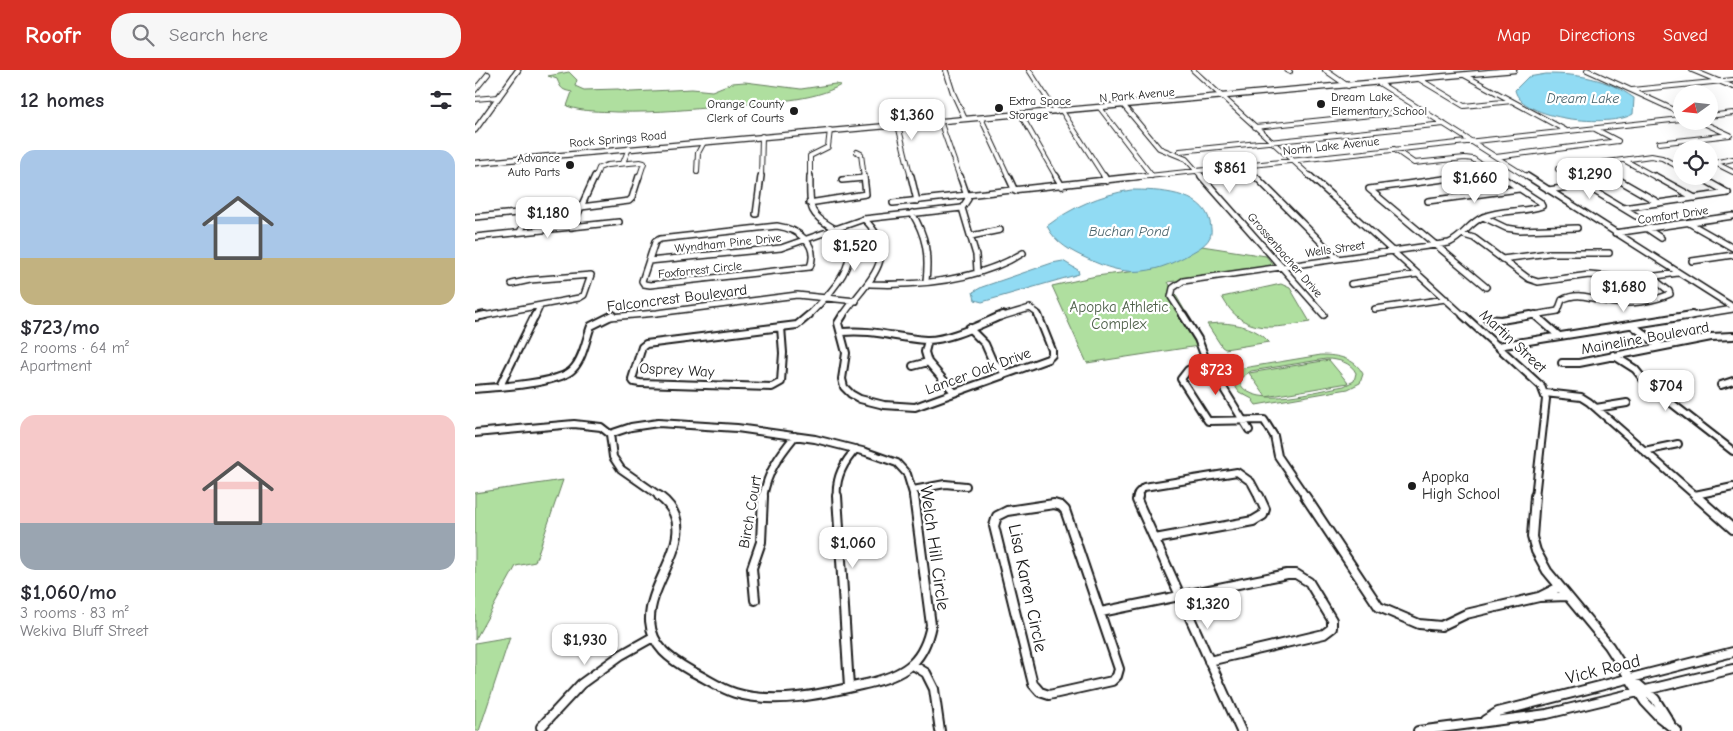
<!DOCTYPE html>
<meta charset="utf-8">
<style>
body{margin:0;font-family:"Comic Neue",sans-serif;background:#f7f7f7;color:#2b2b33;height:100vh;display:flex;flex-direction:column;font-size:19px;white-space:nowrap}
*{box-sizing:border-box;margin:0}
p{font-size:16px;color:#7c7c81}
.icon{flex:none;width:28px;height:28px;fill:none;stroke:currentColor;stroke-width:2;stroke-linecap:round;stroke-linejoin:round}
.map{position:relative;flex:1;overflow:hidden}
.sheet{display:flex;flex-direction:column;background:#fff;width:475px}
.sheet>*{flex:none}
.needle{width:32px;rotate:255deg}
.controls{position:absolute;left:1198px;top:15px;display:grid;gap:10px}
.controls a{display:grid;place-items:center;width:45px;height:45px;border-radius:50%;background:#fff;box-shadow:0 5px 20px #0002;font-size:25px}
.price{position:absolute;translate:-50% -42px;padding:0 11px;border-radius:10px;background:#fff;color:#222;font-size:16px;line-height:32px;filter:drop-shadow(0 1px 2px #0008)}
.price::after{content:'';position:absolute;left:50%;top:30px;width:15px;height:11px;margin-left:-8px;background:inherit;clip-path:polygon(0 0,100% 0,50% 100%)}
.price.current{background:#d93025;color:#fff}
ul{padding:0;list-style:none}
li{display:grid;align-content:center;gap:10px;height:265px;padding:0 20px}
li span{display:grid;place-items:center;height:155px;border-radius:15px;color:#555}
li>.icon{margin-inline-start:auto}
span .icon{width:90px;height:90px;fill:#fffc;stroke-width:1}
li b{font-size:21px}
h2{display:flex;justify-content:space-between;align-items:center;height:60px;padding:0 20px;font-size:21px}
header{display:flex;align-items:center;gap:30px;box-sizing:border-box;height:70px;padding:0 25px;background:#d93025;color:#fff}
header strong{font-size:24px}
nav{display:flex;gap:28px;margin-inline-start:auto;font-size:18px}
.search{width:350px;height:45px;background:#f7f7f7;display:flex;align-items:center;gap:12px;box-sizing:border-box;padding:0 18px;border-radius:20px;color:#7c7c81;font-size:19px}
main{display:flex;flex:1;min-height:0}
.map>svg:first-child{display:block}
.green{fill:#afdf9f;stroke:#667e5e;fill-rule:evenodd}
.water{fill:#91dbf3;stroke:#628f9d}
.lines{fill:none;stroke-linecap:round;stroke-linejoin:round}
.minor-far3-casing{stroke:#1c1c1c;stroke-width:6}
.minor-far2-casing{stroke:#1c1c1c;stroke-width:8}
.minor-far1-casing{stroke:#1c1c1c;stroke-width:10}
.minor-casing{stroke:#1c1c1c;stroke-width:12}
.major-casing{stroke:#1c1c1c;stroke-width:7}
.minor-far3{stroke:#fff;stroke-width:4}
.minor-far2{stroke:#fff;stroke-width:5}
.minor-far1{stroke:#fff;stroke-width:6}
.minor{stroke:#fff;stroke-width:8}
.major{stroke:#fff;stroke-width:4.5}
.poi-dot{fill:#1c1c1c;stroke:#fff;stroke-width:2}
.labels{text-anchor:middle;stroke-width:4.5;stroke-linejoin:round;paint-order:stroke}
.far-street-label{font-size:12px;fill:#1c1c1c;stroke:#fff}
.far-poi-label{font-size:12px;fill:#1c1c1c;stroke:#fff;text-anchor:start}
.far-water-label{font-size:14px;font-style:italic;fill:#455f67;stroke:#fff}
.street-label{font-size:15px;fill:#1c1c1c;stroke:#fff}
.park-label{font-size:15px;fill:#4f604a;stroke:#fff}
.poi-label{font-size:15px;fill:#1c1c1c;stroke:#fff;text-anchor:start}
.near-street-label{font-size:18px;fill:#1c1c1c;stroke:#fff}
</style>
<header>
<strong>Roofr</strong>
<div class="search"><svg class="icon" aria-label="search" viewBox="0 0 24 24"><circle cx="10" cy="10" r="6"/><path d="M15 15l6 6"/></svg>Search here</div>
<nav><a>Map</a><a>Directions</a><a>Saved</a></nav>
</header>
<main>
<section class="sheet">
<h2>12 homes<svg class="icon" aria-label="filters" viewBox="0 0 24 24"><path d="M4 7h16M4 17h16"/><circle cx="9" cy="7" r="2"/><circle cx="15" cy="17" r="2"/></svg></h2>
<ul>
<li><span style="background:linear-gradient(#a9c7e8 70%,#c2b280 0)"><svg class="icon" aria-label="home" viewBox="0 0 24 24"><path d="M3 11l9-7 9 7M6 9v11h12V9"/></svg></span><div><b>$723/mo</b><p>2 rooms · 64 m²</p><p>Apartment</p></div></li>
<li><span style="background:linear-gradient(#f6c9c9 70%,#9aa5b1 0)"><svg class="icon" aria-label="home" viewBox="0 0 24 24"><path d="M3 11l9-7 9 7M6 9v11h12V9"/></svg></span><div><b>$1,060/mo</b><p>3 rooms · 83 m²</p><p>Wekiva Bluff Street</p></div></li>
</ul>
</section>
<div class="map">
<svg width="1258" height="661" viewBox="0 0 1258 661">
<rect width="100%" height="100%" fill="#fff"/>
<filter id="ink" filterUnits="userSpaceOnUse"><feTurbulence type="fractalNoise" baseFrequency=".02" numOctaves="2"/><feDisplacementMap in="SourceGraphic" scale="10" xChannelSelector="R" yChannelSelector="G"/><feConvolveMatrix kernelMatrix="1 2 1 2 8 2 1 2 1" color-interpolation-filters="sRGB"/></filter>
<g filter="url(#ink)">
<path class="green" d="M94 2 102 10 100 16 109 20 143 19 156 22 217 19 237 21 257 13 270 12 326 19 360 14 366 15C336 32 295 31 262 35 221 39 182 43 141 42 125 41 107 42 92 36L97 22C87 20 86 19 82 9L73 6Z
M701 172 791 186 800 197 693 212 730 275 612 293 577 216 621 206 678 199Z
M806 214 815 218 835 252C798 258 768 266 747 227Z
M746 253C764 254 782 258 794 272L750 279 747 277 732 254Z
M846 285C862 285 880 288 888 304L885 313 873 319 781 335 778 331 779 330 764 322 758 313 760 305 768 298ZM851 289C862 289 876 292 881 303L879 311 869 316C844 320 780 340 765 314L767 307 776 301Z
M854 290 873 313 791 327 774 303Z
M88 410 60 492 41 496 0 570V423Z
M35 567 4 661H0V573Z"/>
<path class="water" d="M1071 4C1104 4 1131 8 1159 28L1158 44C1136 58 1046 50 1040 20L1053 7Z
M656 120C682 120 728 121 735 152 736 157 737 163 735 167 731 176 719 181 711 186 676 205 650 207 613 189 597 182 580 173 572 156 597 137 625 125 656 120Z
M588 191 603 200 604 204 507 232 500 230 498 222 507 217 577 193Z"/>
<g class="lines">
<g class="minor-far3-casing">
<path id="minor-far3" d="M554 0 581 42
M718 0 837 108
M811 0 815 2
M850 0 873 16
M1112 0 1206 43
M1217 0 1258 17
M471 1 478 23 490 49
M989 5 1090 60
M944 9 989 36 1037 31
M904 13 1054 108
M0 20 13 4
M1157 20 1258 10
M0 29 24 27
M649 36 684 78 711 89 728 108
M625 38 677 106
M450 39 455 52
M587 41 630 108
M546 45 582 108
M1234 46 1258 43
M506 48 534 108
M465 51 485 108
M1224 51 1255 65
M423 55 436 108
M780 57 946 40
M1120 59 1143 71
M1184 73 1255 65
M919 79 939 93 990 88 998 89 1027 108
M705 81 969 54
M382 82 386 84 389 108
M1021 87 1143 71
M1149 90 1182 108
M148 93 154 78
M1240 93 1258 102
M1240 93 1258 89
M1115 94 1139 108
M769 95 782 108
M1083 99 1176 86 1187 88 1206 98
M1083 99 1097 108
M222 102 223 83 229 72
M1222 106 1225 108
M120 108 124 98 132 95 165 92 169 93 164 108
M286 108 287 66
M335 108V86L353 77 355 60
M655 108 1206 49
M982 108 1019 103"/>
</g>
<g class="minor-far2-casing">
<path id="minor-far2" d="M436 106 442 131
M485 106 493 129 487 138 501 185 502 201
M533 106 540 121
M581 106 587 116
M629 106 632 111
M726 106 849 245
M780 106 862 188
M835 106 990 247
M992 106 894 119 1011 217
M1052 106 1258 237
M1095 106 1161 146
M1137 106 1184 133
M1180 106 1220 128
M1223 106 1253 123
M367 110 389 108
M1073 120 1109 115
M953 131 1044 119
M334 133 391 124 389 106
M418 133 667 106
M106 137 120 106
M106 137 154 131 157 128 164 106
M1148 138 1253 123
M437 143C451 166 454 184 451 211
M281 144 286 106
M0 147 53 142 54 145 45 162
M1008 147 1031 158 1045 160 1102 158
M1214 153 1258 178
M302 156C323 159 344 174 335 197L175 215 169 214 167 211 180 172 185 169Z
M97 157 106 137
M1171 158 1186 168
M1140 163 1258 146
M989 165 999 168 1054 209 1063 212 1114 205 1159 209 1203 203
M496 166 525 160
M0 167 144 152
M1027 189 1074 183H1134
M174 191 306 178 389 149 487 138
M1217 191 1258 185
M395 214C445 216 504 210 548 183
M876 214 943 204
M900 239 971 229
M1059 245 1083 241 1087 230C1106 220 1121 231 1141 233 1158 234 1179 231 1195 224L1194 221 1176 207
M2 247 104 228 109 225 116 205 55 210 37 214
M60 247 65 236
M135 247 182 243 322 225 381 231
M332 247C345 234 369 210 373 192 375 184 372 173 369 165 336 143 334 148 335 106
M367 247C387 215 430 188 389 149
M525 247 555 238 562 243 564 247
M709 247 696 227 698 218 708 211 974 173C988 167 994 153 1008 147 1027 139 1048 143 1067 136L1065 132 1025 106
M1048 247 1059 245 1061 247
M1209 247 1258 239"/>
</g>
<g class="minor-far1-casing">
<path id="minor-far1" d="M368 245 363 253 371 283 367 309 369 317 376 324 385 329 409 335 440 337 573 289 577 285V280L563 245
M708 245 723 269 731 290 774 360
M988 245 1066 316 1071 329 1060 427
M1060 245 1084 266
M0 247 10 245
M1012 249 1026 250 1056 245
M1157 255 1185 276
M306 257 308 283 306 312 297 317 165 313 159 312 157 309 167 277 171 274Z
M306 257 322 255 334 245
M494 258 510 274 517 290 531 304
M367 262C398 259 421 268 451 270 473 271 508 253 528 245
M453 270 450 282 453 292 479 322
M1023 276 1217 245
M1138 285 1160 299 1172 314 1258 381
M733 293 713 300 706 309 733 351 789 350 799 366 803 386 831 427
M1087 293H1104L1236 267 1258 266
M438 296 453 292
M1246 315 1258 311
M25 316 60 245
M0 319C20 317 86 314 98 299 108 289 111 269 116 256L138 245
M1070 323 1106 327 1114 332 1222 427
M1121 338 1152 333
M0 363 99 354 126 357 135 364
M1169 381 1203 374
M438 420 470 414 491 416
M1220 425 1258 417
M186 427 146 399 138 387 135 364 156 357 183 353 262 358 340 369 391 382 422 393 432 404 439 427
M288 427C293 401 303 387 320 366
M362 427C360 408 368 393 381 379
M662 427 663 423 669 417 762 402 776 412 784 427"/>
</g>
<g class="minor-casing">
<path id="minor" d="M184 426C231 461 173 508 175 551 177 577 195 589 216 601 231 608 244 618 260 623 305 636 355 622 399 612 433 603 449 590 456 555L439 426
M362 426 374 617
M663 426 662 430 766 661
M830 426 904 537 944 554 966 556 991 544 1064 527 1084 517
M1060 426 1057 467 1061 481 1072 501 1134 576 1170 632 1184 647 1202 661
M1221 426 1258 459
M579 434 586 436 590 440 644 599 642 606 637 611 574 625 565 622 558 614 519 456 522 446 532 441Z
M680 469 778 451 788 445 790 439 784 426
M1064 527 1092 526
M280 530 277 498 286 472 288 426
M626 542 812 504H821L834 512 857 550V558L849 564 734 591
M438 595 451 603 459 619 465 661
M1159 611 1180 629 1195 653
M1010 650 1023 642 1258 582
M66 657 106 614 146 585 178 567
M943 661 1072 644 1258 599"/>
</g>
<g class="major-casing">
<path id="major" d="M0 60 43 0
M0 93 1039 0"/>
</g>
<use href="#minor-far3" class="minor-far3"/>
<use href="#minor-far2" class="minor-far2"/>
<use href="#minor-far1" class="minor-far1"/>
<use href="#minor" class="minor"/>
<use href="#major" class="major"/>
</g>
</g>
<g class="poi-dot">
<circle cx="846" cy="34" r="5"/>
<circle cx="524" cy="38" r="5"/>
<circle cx="319" cy="41" r="5"/>
<circle cx="95" cy="95" r="5"/>
<circle cx="937" cy="416" r="5"/>
</g>
<g class="labels">
<g class="far-street-label">
<text transform="translate(662 25) rotate(-5)" y="4">N Park Avenue</text>
<text transform="translate(143 69) rotate(-5)" y="4">Rock Springs Road</text>
<text transform="translate(856 76) rotate(-6)" y="4">North Lake Avenue</text>
<text transform="translate(1198 145) rotate(-8)" y="4">Comfort Drive</text>
<text transform="translate(253 173) rotate(-6)" y="4">Wyndham Pine Drive</text>
<text transform="translate(860 179) rotate(-8)" y="4">Wells Street</text>
<text transform="translate(810 185) rotate(49)" y="4">Grossenbacher Drive</text>
<text transform="translate(225 200) rotate(-6)" y="4">Foxforrest Circle</text>
</g>
<g class="far-poi-label">
<text x="856" y="31">Dream Lake<tspan x="856" dy="14">Elementary School</tspan></text>
<text x="534" y="35">Extra Space<tspan x="534" dy="14">Storage</tspan></text>
<text x="309" y="38" text-anchor="end">Orange County<tspan x="309" dy="14">Clerk of Courts</tspan></text>
<text x="85" y="92" text-anchor="end">Advance<tspan x="85" dy="14">Auto Parts</tspan></text>
</g>
<g class="far-water-label">
<text x="1108" y="33">Dream Lake</text>
<text x="654" y="166">Buchan Pond</text>
</g>
<g class="street-label">
<text transform="translate(202 228) rotate(-7)" y="5">Falconcrest Boulevard</text>
<text transform="translate(1170 268) rotate(-10)" y="5">Maineline Boulevard</text>
<text transform="translate(1038 271) rotate(43)" y="5">Martin Street</text>
<text transform="translate(202 300) rotate(3)" y="5">Osprey Way</text>
<text transform="translate(503 301) rotate(-20)" y="5">Lancer Oak Drive</text>
<text transform="translate(275 442) rotate(-80)" y="5">Birch Court</text>
</g>
<g class="park-label">
<text x="644" y="242">Apopka Athletic<tspan x="644" dy="17">Complex</tspan></text>
</g>
<g class="poi-label">
<text x="947" y="412">Apopka<tspan x="947" dy="17">High School</tspan></text>
</g>
<g class="near-street-label">
<text transform="translate(460 478) rotate(82)" y="6">Welch Hill Circle</text>
<text transform="translate(553 518) rotate(78)" y="6">Lisa Karen Circle</text>
<text transform="translate(1128 599) rotate(-14)" y="6">Vick Road</text>
</g>
</g>
</svg>
<div class="controls">
<a><svg class="needle" viewBox="-14 -14 28 28"><path d="M0-13l5 13h-10z" fill="#e53935"/><path d="M0 13l5-13h-10z" fill="#7c7c81"/></svg></a>
<a><svg class="icon" aria-label="locate" viewBox="0 0 24 24"><circle cx="12" cy="12" r="6"/><path d="M12 2v4M12 18v4M2 12h4M18 12h4"/></svg></a>
</div>
<b class="price" style="left:437px;top:71px">$1,360</b>
<b class="price" style="left:755px;top:124px">$861</b>
<b class="price" style="left:1115px;top:130px">$1,290</b>
<b class="price" style="left:1000px;top:134px">$1,660</b>
<b class="price" style="left:73px;top:169px">$1,180</b>
<b class="price" style="left:380px;top:202px">$1,520</b>
<b class="price" style="left:1149px;top:243px">$1,680</b>
<b class="price current" style="left:741px;top:326px">$723</b>
<b class="price" style="left:1191px;top:342px">$704</b>
<b class="price" style="left:378px;top:499px">$1,060</b>
<b class="price" style="left:733px;top:560px">$1,320</b>
<b class="price" style="left:110px;top:596px">$1,930</b>
</div>
</main>
